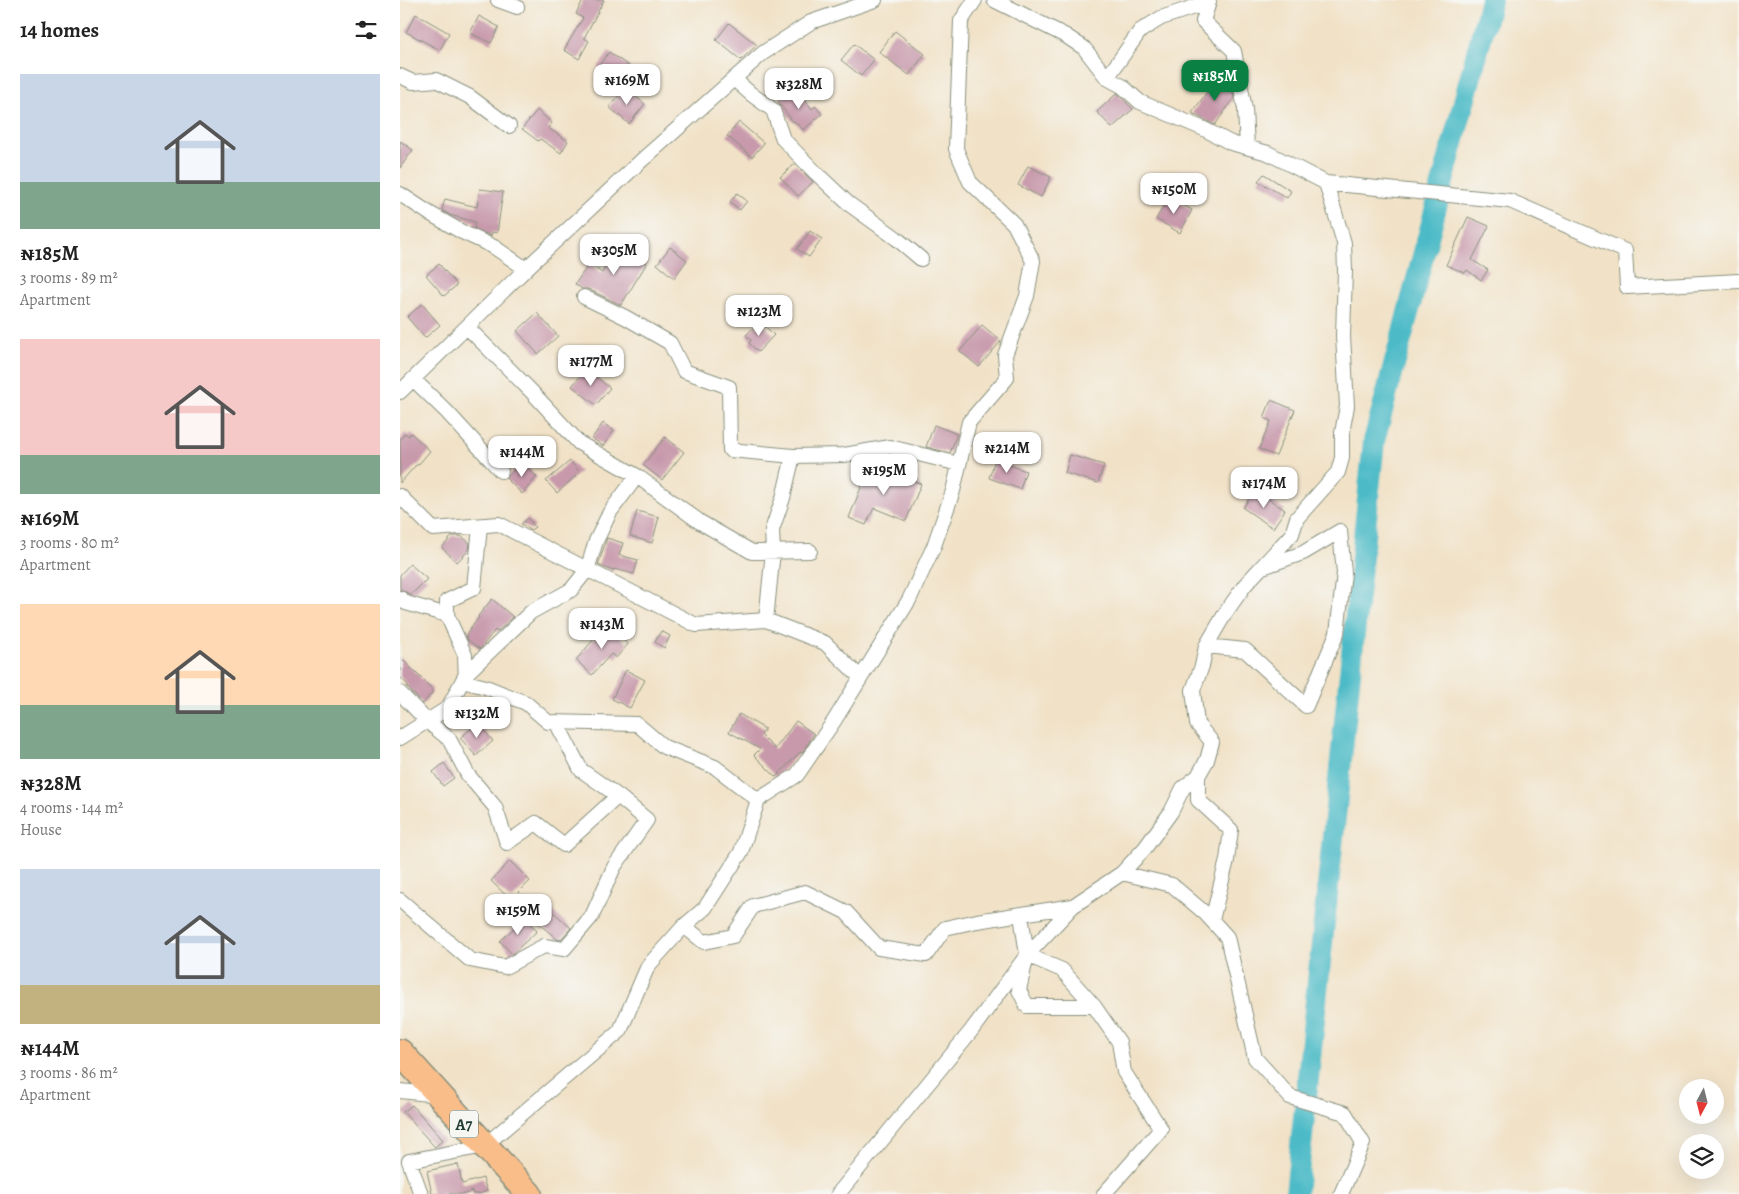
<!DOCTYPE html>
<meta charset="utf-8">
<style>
body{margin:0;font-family:Alegreya,serif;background:#f2f2f2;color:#222;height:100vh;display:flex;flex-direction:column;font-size:19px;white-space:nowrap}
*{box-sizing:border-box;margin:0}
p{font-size:16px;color:#767676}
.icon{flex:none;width:28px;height:28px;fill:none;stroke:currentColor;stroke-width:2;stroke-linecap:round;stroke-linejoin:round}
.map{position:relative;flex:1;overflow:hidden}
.sheet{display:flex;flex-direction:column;background:#fff;width:400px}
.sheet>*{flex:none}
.needle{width:32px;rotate:187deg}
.buttons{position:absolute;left:1279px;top:1079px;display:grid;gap:10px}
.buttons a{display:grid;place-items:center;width:45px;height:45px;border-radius:50%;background:#fff;box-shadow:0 5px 20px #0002;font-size:25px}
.price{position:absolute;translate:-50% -42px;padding:0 11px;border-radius:10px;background:#fff;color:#222;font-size:16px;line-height:32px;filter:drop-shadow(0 1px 2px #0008)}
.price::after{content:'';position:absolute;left:50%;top:30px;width:15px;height:11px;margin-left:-8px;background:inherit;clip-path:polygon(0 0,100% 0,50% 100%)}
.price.selected{background:#0b8043;color:#fff}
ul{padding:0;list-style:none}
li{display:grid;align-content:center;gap:10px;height:265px;padding:0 20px}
li span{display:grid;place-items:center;height:155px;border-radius:0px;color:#555}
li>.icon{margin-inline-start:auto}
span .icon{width:90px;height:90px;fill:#fffc;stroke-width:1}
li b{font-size:21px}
h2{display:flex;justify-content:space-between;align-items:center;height:60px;padding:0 20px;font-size:21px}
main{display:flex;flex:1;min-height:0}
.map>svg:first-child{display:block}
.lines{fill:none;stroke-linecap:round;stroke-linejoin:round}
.river{stroke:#4dbbc7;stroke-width:22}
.building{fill:#c799ab}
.street-casing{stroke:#88907e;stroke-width:16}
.highway-casing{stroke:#88907e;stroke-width:28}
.street{stroke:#fff;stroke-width:14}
.highway{stroke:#f9bd89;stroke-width:25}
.labels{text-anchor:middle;stroke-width:4;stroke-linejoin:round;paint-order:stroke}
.shield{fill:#f6f6f2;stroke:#60746d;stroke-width:1}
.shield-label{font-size:16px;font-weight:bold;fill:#1f3d34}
</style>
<main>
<section class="sheet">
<h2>14 homes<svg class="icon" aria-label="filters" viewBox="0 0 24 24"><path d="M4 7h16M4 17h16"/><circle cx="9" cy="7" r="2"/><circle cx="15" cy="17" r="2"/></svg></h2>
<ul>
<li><span style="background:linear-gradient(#c9d6e8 70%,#7fa58c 0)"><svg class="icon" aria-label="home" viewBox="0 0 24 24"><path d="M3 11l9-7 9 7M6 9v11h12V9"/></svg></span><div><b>₦185M</b><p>3 rooms · 89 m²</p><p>Apartment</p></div></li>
<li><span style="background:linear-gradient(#f6c9c9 75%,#7fa58c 0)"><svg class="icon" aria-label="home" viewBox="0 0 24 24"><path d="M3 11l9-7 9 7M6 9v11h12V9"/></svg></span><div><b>₦169M</b><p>3 rooms · 80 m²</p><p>Apartment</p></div></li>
<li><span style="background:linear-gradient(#ffd9b3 65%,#7fa58c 0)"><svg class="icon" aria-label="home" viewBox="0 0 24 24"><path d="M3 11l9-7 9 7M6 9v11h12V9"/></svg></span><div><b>₦328M</b><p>4 rooms · 144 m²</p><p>House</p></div></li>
<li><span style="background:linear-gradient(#c9d6e8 75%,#c2b280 0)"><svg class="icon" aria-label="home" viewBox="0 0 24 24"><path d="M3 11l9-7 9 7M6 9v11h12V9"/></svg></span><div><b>₦144M</b><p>3 rooms · 86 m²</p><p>Apartment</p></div></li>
</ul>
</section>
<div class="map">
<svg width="1339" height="1194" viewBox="0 0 1339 1194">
<rect width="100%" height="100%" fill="#f6f6f2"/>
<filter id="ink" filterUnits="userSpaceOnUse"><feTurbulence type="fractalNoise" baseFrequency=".02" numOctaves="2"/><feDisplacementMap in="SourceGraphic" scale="10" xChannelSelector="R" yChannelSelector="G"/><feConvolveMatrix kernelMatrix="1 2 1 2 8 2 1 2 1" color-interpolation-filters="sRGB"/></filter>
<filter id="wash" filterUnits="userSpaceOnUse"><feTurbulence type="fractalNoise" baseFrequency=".0096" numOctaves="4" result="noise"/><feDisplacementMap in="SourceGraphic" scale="20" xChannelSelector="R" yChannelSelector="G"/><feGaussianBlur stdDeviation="1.12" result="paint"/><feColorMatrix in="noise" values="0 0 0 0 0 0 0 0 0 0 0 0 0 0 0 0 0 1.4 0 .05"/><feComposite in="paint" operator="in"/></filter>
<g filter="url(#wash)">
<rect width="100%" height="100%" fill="#f1e2c7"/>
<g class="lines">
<path class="river" d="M896 1194 974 441 1091 0"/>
</g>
<g id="blocks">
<path class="building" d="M183 0H204L184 38 189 41 179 59 164 50 183 18 176 14Z
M16 14 49 33 40 50 6 32Z
M79 16 99 27 91 43 70 33Z
M329 23 357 45 341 60 316 40Z
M495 31 525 54 509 75 479 52Z
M454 44 474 60 461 76 441 60Z
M209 52 230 67 218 82 198 67Z
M817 78 832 88 834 98 815 125 792 113Z
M225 88 245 104 229 124 209 107Z
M396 89 412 109 415 106 422 114 403 130 394 121 393 122 378 102Z
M717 93 733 109 712 128 697 112Z
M137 110 152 123 148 128 168 141 161 153 140 139 138 141 122 129Z
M339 122 364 143 352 157 327 136Z
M0 141 13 150 0 168Z
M395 164 413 182 398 196 380 177Z
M628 166 651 177 641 197 618 185Z
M864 174 891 191 887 198 858 181Z
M80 189 103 192 97 233 92 232 91 236 74 228 75 222 50 215 42 210 45 199 77 207Z
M337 193 347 201 340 210 330 202Z
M769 197 792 210 780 233 756 219Z
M1068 217 1089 226 1072 260 1088 270 1081 280 1067 270 1065 273 1046 265Z
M410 231 422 239 409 257 397 249Z
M217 246 247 263 221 305 188 289H182L175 284 189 264 202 273Z
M270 247 287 260 274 278 257 264Z
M39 264 57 285 44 296 26 275Z
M22 304 40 325 25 338 7 317Z
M137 313 158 336 138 354 117 331Z
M356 325 361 329 365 326 374 335 358 352 349 343 351 340 346 335Z
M582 325 601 341 579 367 560 351Z
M186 369 210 388 196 405 172 386Z
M871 400 895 410 876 456 859 449 871 421 864 418Z
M203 423 214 431 203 446 192 438Z
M534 425 557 434 550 453 526 447Z
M5 433 9 436 11 433 30 451 18 465H16L0 483V440Z
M265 437 284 452 262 480 243 465Z
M670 455 704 465 698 483 665 473Z
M595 460 626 471 620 489 589 478Z
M170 461 180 472 157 493 146 481Z
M122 462 137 477 122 494 106 478Z
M469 467 500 479 501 476 521 484 506 521 474 508 466 525 449 518Z
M855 490 885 510 873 528 843 508Z
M237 511 259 517 252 543 230 536Z
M128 518 135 527 131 530 121 524Z
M52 536H61L70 543 69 550 57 562 42 548Z
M207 538 223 543 219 555 238 560 234 574 214 569 213 571 198 565Z
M10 564 27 579 11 595 0 589V575Z
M92 599 113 617 97 632 95 630 80 649 68 640 66 635 79 617 78 616Z
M206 625 228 644 216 658 211 654 192 675 176 660Z
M261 631 270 636 264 648 255 642Z
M0 657 32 689V693L23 704 8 688 7 687 8 685 0 677Z
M226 670 245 680 230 708 212 699Z
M339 714 365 729 361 735 375 749 396 721 414 734 402 753 400 752 376 777 354 755 360 749 329 732Z
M78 723 93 741 76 756 60 738Z
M44 763 54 778 43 786 33 772Z
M110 861 130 881 111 900 91 881Z
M149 908 171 928 160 940 157 939 137 922Z
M125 918 137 931 112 954 100 941Z
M12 1105 43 1140 35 1147 3 1112Z
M58 1164 62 1184 83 1178 87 1191 79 1194H73L72 1191 65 1194H32L27 1171Z"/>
</g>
</g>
<g filter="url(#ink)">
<use href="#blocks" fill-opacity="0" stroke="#88907e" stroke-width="1"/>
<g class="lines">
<g class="street-casing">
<path id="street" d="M98 0 117 7
M0 76 13 82 36 80 70 97 109 126
M707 78 740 31 761 18 809 2 803 21 834 51 845 109 847 147
M334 79 351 94 373 110 383 139 416 173 449 204 496 238 521 259
M926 183 1110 201 1225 251 1227 287 1339 281
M0 194 29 213 62 232 94 247 126 269
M184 297 225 317 270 343 284 371 329 387 330 450 393 456
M67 327 131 391 179 443 237 476 300 522 352 552 410 551
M13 379 47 412 101 471
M0 392 132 263 242 160 363 53 411 22 475 0
M0 496 33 529 99 524 296 625 366 620 425 643 460 677
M0 598 6 603 47 615 65 655 66 682 86 687 126 703 148 722 237 724 264 747 315 767 358 800
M47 615V601L74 588 80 526
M366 620 373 551 372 530 383 498 393 456 444 455 490 447 559 464
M806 646 845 650 906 706 937 633 944 573 940 531 903 553 863 567
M0 693 27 721 49 739 68 775 95 807 107 843 136 823 164 845 218 796
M0 738 48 708 66 674 131 612 171 590 187 570 196 541 210 512 237 476
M798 776V800L831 830 827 860 812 920
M722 873 772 885 806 914 827 937 855 1058 890 1097 945 1113 963 1143 941 1194
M0 900 70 960 105 967 144 946 164 949 192 916 214 867 247 820 218 796 181 770 156 722
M621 915 627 955 619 990 627 1006H694L662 970 627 955
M284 926 304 942 333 936 353 906 405 892 446 912 479 948 526 955 545 928 577 921 673 906
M694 1006 719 1042 724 1072 761 1129 704 1194
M0 1091 39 1095
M21 1194 9 1161 84 1146 220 1031 248 966 284 926 305 908 341 852 358 800 397 775 434 721 509 600 534 546 553 491 569 422 607 378 605 355 627 296 633 261 614 224 570 182 556 149 561 21 575 0
M438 1194 571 1031 627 955 673 906 722 873 745 848 771 812 783 788 798 776 807 760 812 742 797 724 793 690 802 666 806 646 826 612 845 585 892 534 897 518 938 472 942 458V433L947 406 943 336 945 271 944 243 926 183 868 153 831 143 804 129 740 102 722 86 707 78 684 48 666 36 594 0"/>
</g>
<g class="highway-casing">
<path id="highway" d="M0 1052 129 1194"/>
</g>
<use href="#street" class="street"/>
<use href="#highway" class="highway"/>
</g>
</g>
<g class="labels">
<rect class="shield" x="50" y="1110.5" width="28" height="27" rx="4"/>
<g class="shield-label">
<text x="64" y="1130">A7</text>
</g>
</g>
</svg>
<div class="buttons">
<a><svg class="needle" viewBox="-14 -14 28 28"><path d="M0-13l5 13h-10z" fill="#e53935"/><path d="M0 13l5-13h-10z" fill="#767676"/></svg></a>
<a><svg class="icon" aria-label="layers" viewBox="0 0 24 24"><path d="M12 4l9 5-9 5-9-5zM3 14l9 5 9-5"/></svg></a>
</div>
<b class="price selected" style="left:815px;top:102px">₦185M</b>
<b class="price" style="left:227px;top:106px">₦169M</b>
<b class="price" style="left:399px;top:110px">₦328M</b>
<b class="price" style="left:774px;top:215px">₦150M</b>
<b class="price" style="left:214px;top:276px">₦305M</b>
<b class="price" style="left:359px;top:337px">₦123M</b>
<b class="price" style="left:191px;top:387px">₦177M</b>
<b class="price" style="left:607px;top:474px">₦214M</b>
<b class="price" style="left:122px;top:478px">₦144M</b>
<b class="price" style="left:484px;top:496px">₦195M</b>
<b class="price" style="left:864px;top:509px">₦174M</b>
<b class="price" style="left:202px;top:650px">₦143M</b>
<b class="price" style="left:77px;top:739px">₦132M</b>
<b class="price" style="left:118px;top:936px">₦159M</b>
</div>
</main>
